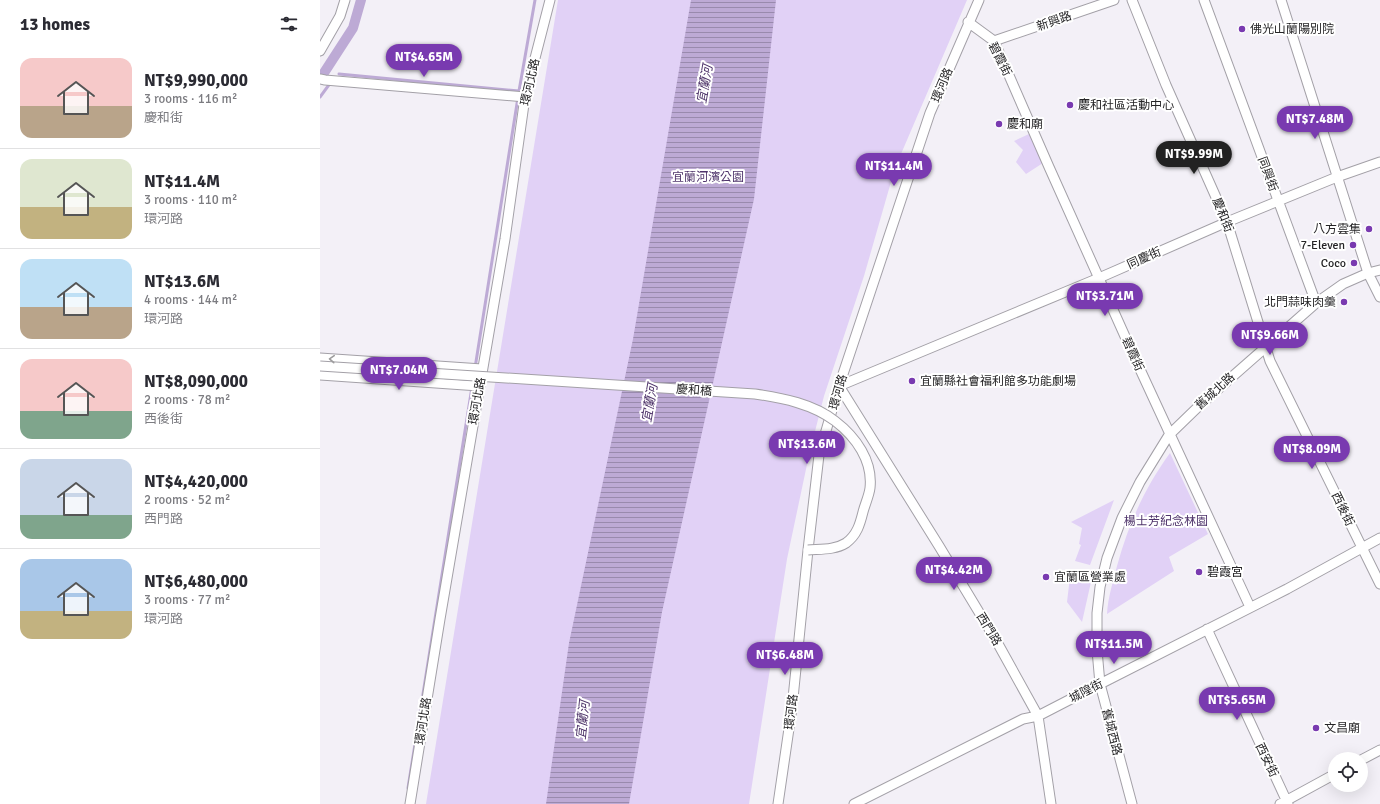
<!DOCTYPE html>
<meta charset="utf-8">
<style>
body{margin:0;font-family:Signika,"Noto Sans TC",sans-serif;background:#f2f2f3;color:#2b2b33;height:100vh;display:flex;flex-direction:column;font-size:15px;white-space:nowrap}
*{box-sizing:border-box;margin:0}
p{font-size:13px;color:#7c7c81}
.icon{flex:none;width:22px;height:22px;fill:none;stroke:currentColor;stroke-width:2;stroke-linecap:round;stroke-linejoin:round}
.map{position:relative;flex:1;overflow:hidden}
.details{display:flex;flex-direction:column;background:#fff;width:320px}
.details>*{flex:none}
.controls{position:absolute;left:1008px;top:752px;display:grid;gap:8px}
.controls a{display:grid;place-items:center;width:40px;height:40px;border-radius:50%;background:#fff;box-shadow:0 4px 16px #0002;font-size:20px}
.price{position:absolute;translate:-50% -34px;padding:0 9px;border-radius:14px;background:#793ab0;color:#fff;font-size:13px;line-height:26px;filter:drop-shadow(0 1px 2px #0008)}
.price::after{content:'';position:absolute;left:50%;top:24px;width:12px;height:9px;margin-left:-6px;background:inherit;clip-path:polygon(0 0,100% 0,50% 100%)}
.price.selected{background:#222;color:#fff}
ul{padding:0;list-style:none}
li{display:flex;align-items:center;gap:12px;height:100px;padding:0 20px}
li+li{border-top:1px solid #e1e1e2}
li span{display:grid;place-items:center;flex:none;width:112px;height:80px;border-radius:12px;color:#555}
li>.icon{margin-inline-start:auto}
span .icon{width:48px;height:48px;fill:#fffc;stroke-width:1}
li b{font-size:17px}
h2{display:flex;justify-content:space-between;align-items:center;height:48px;padding:0 20px;font-size:17px}
main{display:flex;flex:1;min-height:0}
.map>svg:first-child{display:block}
.green{fill:#e1d1f6}
.water{fill:url(#water-rules)}
.lines{fill:none;stroke-linecap:round;stroke-linejoin:round}
.stream{stroke:#bdaad5;stroke-width:3}
.canal{stroke:#bdaad5;stroke-width:10}
.minor-casing{stroke:#a3a0a7;stroke-width:11}
.minor{stroke:#fff;stroke-width:9}
.minor-bridge-casing{stroke:#a3a0a7;stroke-width:11;stroke-linecap:butt}
.minor-bridge{stroke:#fff;stroke-width:9}
.oneway{stroke:#9d9c9d}
.poi-dot{fill:#793ab0;stroke:#fff;stroke-width:1.5}
.labels{text-anchor:middle;stroke-width:4;stroke-linejoin:round;paint-order:stroke}
.street-label{font-size:12px;fill:#252426;stroke:#fff}
.poi-label{font-size:12px;fill:#252426;stroke:#fff;text-anchor:start}
.park-label{font-size:12px;fill:#4f346b;stroke:#fff}
.water-label{font-size:13px;font-style:italic;fill:#4c3268;stroke:#fff}
</style>
<main>
<section class="details">
<h2>13 homes<svg class="icon" aria-label="filters" viewBox="0 0 24 24"><path d="M4 7h16M4 17h16"/><circle cx="9" cy="7" r="2"/><circle cx="15" cy="17" r="2"/></svg></h2>
<ul>
<li><span style="background:linear-gradient(#f6c9c9 60%,#b9a48a 0)"><svg class="icon" aria-label="home" viewBox="0 0 24 24"><path d="M3 11l9-7 9 7M6 9v11h12V9"/></svg></span><div><b>NT$9,990,000</b><p>3 rooms · 116 m²</p><p>慶和街</p></div></li>
<li><span style="background:linear-gradient(#dfe7d0 60%,#c2b280 0)"><svg class="icon" aria-label="home" viewBox="0 0 24 24"><path d="M3 11l9-7 9 7M6 9v11h12V9"/></svg></span><div><b>NT$11.4M</b><p>3 rooms · 110 m²</p><p>環河路</p></div></li>
<li><span style="background:linear-gradient(#bfe0f5 60%,#b9a48a 0)"><svg class="icon" aria-label="home" viewBox="0 0 24 24"><path d="M3 11l9-7 9 7M6 9v11h12V9"/></svg></span><div><b>NT$13.6M</b><p>4 rooms · 144 m²</p><p>環河路</p></div></li>
<li><span style="background:linear-gradient(#f6c9c9 65%,#7fa58c 0)"><svg class="icon" aria-label="home" viewBox="0 0 24 24"><path d="M3 11l9-7 9 7M6 9v11h12V9"/></svg></span><div><b>NT$8,090,000</b><p>2 rooms · 78 m²</p><p>西後街</p></div></li>
<li><span style="background:linear-gradient(#c9d6e8 70%,#7fa58c 0)"><svg class="icon" aria-label="home" viewBox="0 0 24 24"><path d="M3 11l9-7 9 7M6 9v11h12V9"/></svg></span><div><b>NT$4,420,000</b><p>2 rooms · 52 m²</p><p>西門路</p></div></li>
<li><span style="background:linear-gradient(#a9c7e8 65%,#c2b280 0)"><svg class="icon" aria-label="home" viewBox="0 0 24 24"><path d="M3 11l9-7 9 7M6 9v11h12V9"/></svg></span><div><b>NT$6,480,000</b><p>3 rooms · 77 m²</p><p>環河路</p></div></li>
</ul>
</section>
<div class="map">
<svg width="1060" height="804" viewBox="0 0 1060 804">
<defs>
<pattern id="water-rules" width="6" height="5" patternUnits="userSpaceOnUse"><rect width="6" height="5" fill="#bdaad5"/><path d="M0 2.5h6" fill="none" stroke="#998aad"/></pattern>
</defs>
<rect width="100%" height="100%" fill="#f3f0f7"/>
<path class="green" d="M238 0H647L575 168 544 276 504 396 489 455 467 559 429 804H106Z
M709 134 723 163 706 174 696 162 703 150 694 141Z
M850 453 888 534 849 557 854 571 787 614C788 597 793 582 797 566 809 523 824 489 850 453Z
M794 500 770 565 755 561 761 545 759 544 762 528 751 522Z
M754 576 768 577 771 582 762 622 747 602 750 577Z"/>
<path class="water" d="M371 0H456L434 199 342 612 309 804H226L249 643 313 339Z"/>
<g class="lines">
<path class="stream" d="M19 74 199 91
M0 97 11 82
M155 368 199 91 215 0
M88 788 152 387"/>
<path class="canal" d="M0 79 33 28 41 0"/>
<g class="minor-casing">
<path id="minor" d="M812 0 846 85 907 222 950 361 1060 584
M884 0 996 303
M961 0 1048 273 1060 297
M648 22 674 41 729 167 812 352 930 607
M674 41 794 0
M0 51 20 16 25 0
M0 79 5 80 205 97
M0 358 162 369
M0 375 159 386
M519 386 779 278 907 222 1017 177 1060 162
M519 386 619 546 677 642 718 716 731 804
M887 629 968 804
M1041 760 1060 750
M90 804 120 619 185 239 205 97 230 0
M458 804 472 708 488 550 499 455 519 386 610 113 659 0
M534 804 703 719 718 716 780 684 967 589 1060 538
M812 804 780 684 777 650V613L780 587 787 558 802 518 820 482 849 435 880 405 996 303 1023 284 1048 273 1060 270
M960 804 1015 774"/>
</g>
<use href="#minor" class="minor"/>
<g class="minor-bridge-casing">
<path id="minor-bridge" d="M0 366 435 394C463 398 493 404 515 421 536 437 553 461 550 488 549 496 545 504 543 512 540 524 537 535 526 543 515 550 501 549 488 550"/>
</g>
<use href="#minor-bridge" class="minor-bridge"/>
</g>
<defs><path id="oneway-chevron" d="M-2-3.5L2.5 0L-2 3.5" fill="none" stroke-width="1.6" stroke-linecap="round" stroke-linejoin="round"/></defs>
<use class="oneway" href="#oneway-chevron" transform="translate(12 359) rotate(-176)"/>
<g class="poi-dot">
<circle cx="922" cy="29" r="4"/>
<circle cx="750" cy="105" r="4"/>
<circle cx="679" cy="124" r="4"/>
<circle cx="1049" cy="229" r="4"/>
<circle cx="1033" cy="245" r="4"/>
<circle cx="1034" cy="263" r="4"/>
<circle cx="1024" cy="302" r="4"/>
<circle cx="592" cy="381" r="4"/>
<circle cx="879" cy="572" r="4"/>
<circle cx="726" cy="577" r="4"/>
<circle cx="996" cy="728" r="4"/>
</g>
<g class="labels">
<g class="street-label">
<text transform="translate(734 21) rotate(-19)" y="4">新興路</text>
<text transform="translate(680 59) rotate(63)" y="4">碧霞街</text>
<text transform="translate(210 82) rotate(-77)" y="4">環河北路</text>
<text transform="translate(622 85) rotate(-67)" y="4">環河路</text>
<text transform="translate(948 174) rotate(70)" y="4">同興街</text>
<text transform="translate(903 215) rotate(68)" y="4">慶和街</text>
<text transform="translate(824 258) rotate(-24)" y="4">同慶街</text>
<text transform="translate(813 354) rotate(66)" y="4">碧霞街</text>
<text transform="translate(374 390) rotate(4)" y="4">慶和橋</text>
<text transform="translate(895 391) rotate(-42)" y="4">舊城北路</text>
<text transform="translate(518 392) rotate(-74)" y="4">環河路</text>
<text transform="translate(157 401) rotate(-80)" y="4">環河北路</text>
<text transform="translate(1023 509) rotate(64)" y="4">西後街</text>
<text transform="translate(669 629) rotate(59)" y="4">西門路</text>
<text transform="translate(766 691) rotate(-27)" y="4">城隍街</text>
<text transform="translate(471 712) rotate(-83)" y="4">環河路</text>
<text transform="translate(103 721) rotate(-81)" y="4">環河北路</text>
<text transform="translate(792 732) rotate(76)" y="4">舊城西路</text>
<text transform="translate(947 760) rotate(64)" y="4">西安街</text>
</g>
<g class="poi-label">
<text x="930" y="33">佛光山蘭陽別院</text>
<text x="758" y="109">慶和社區活動中心</text>
<text x="687" y="128">慶和廟</text>
<text x="1041" y="233" text-anchor="end">八方雲集</text>
<text x="1025" y="249" text-anchor="end">7-Eleven</text>
<text x="1026" y="267" text-anchor="end">Coco</text>
<text x="1016" y="306" text-anchor="end">北門蒜味肉羹</text>
<text x="600" y="385">宜蘭縣社會福利館多功能劇場</text>
<text x="887" y="576">碧霞宮</text>
<text x="734" y="581">宜蘭區營業處</text>
<text x="1004" y="732">文昌廟</text>
</g>
<g class="park-label">
<text x="388" y="181">宜蘭河濱公園</text>
<text x="846" y="525">楊士芳紀念林園</text>
</g>
<g class="water-label">
<text transform="translate(384 84) rotate(-80)" y="5">宜蘭河</text>
<text transform="translate(329 403) rotate(-80)" y="5">宜蘭河</text>
<text transform="translate(262 720) rotate(-84)" y="5">宜蘭河</text>
</g>
</g>
</svg>
<div class="controls">
<a><svg class="icon" aria-label="locate" viewBox="0 0 24 24"><circle cx="12" cy="12" r="6"/><path d="M12 2v4M12 18v4M2 12h4M18 12h4"/></svg></a>
</div>
<b class="price" style="left:104px;top:78px">NT$4.65M</b>
<b class="price" style="left:995px;top:140px">NT$7.48M</b>
<b class="price selected" style="left:874px;top:175px">NT$9.99M</b>
<b class="price" style="left:574px;top:187px">NT$11.4M</b>
<b class="price" style="left:785px;top:317px">NT$3.71M</b>
<b class="price" style="left:950px;top:356px">NT$9.66M</b>
<b class="price" style="left:79px;top:391px">NT$7.04M</b>
<b class="price" style="left:487px;top:465px">NT$13.6M</b>
<b class="price" style="left:992px;top:470px">NT$8.09M</b>
<b class="price" style="left:634px;top:591px">NT$4.42M</b>
<b class="price" style="left:794px;top:665px">NT$11.5M</b>
<b class="price" style="left:465px;top:676px">NT$6.48M</b>
<b class="price" style="left:917px;top:721px">NT$5.65M</b>
</div>
</main>
